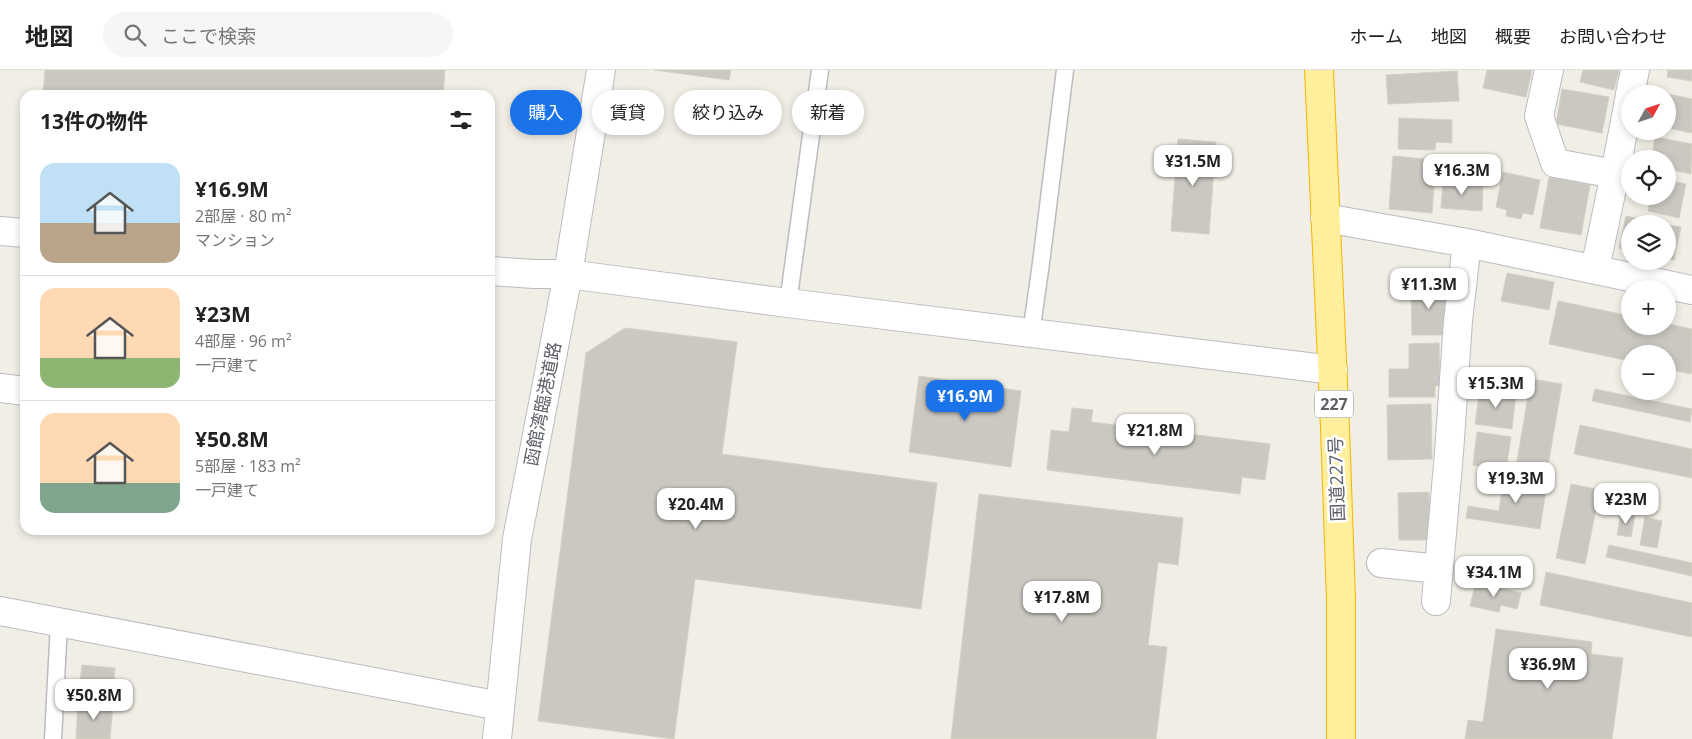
<!DOCTYPE html>
<html lang="ja">
<meta charset="utf-8">
<style>
body{margin:0;font-family:"Open Sans","Noto Sans JP",sans-serif;background:#f6f6f6;color:#222;height:100vh;display:flex;flex-direction:column;font-size:19px;white-space:nowrap}
*{box-sizing:border-box;margin:0}
p{font-size:16px;color:#767676}
.icon{flex:none;width:28px;height:28px;fill:none;stroke:currentColor;stroke-width:2;stroke-linecap:round;stroke-linejoin:round}
.map{position:relative;flex:1;overflow:hidden}
.side{position:absolute;left:20px;top:20px;width:475px;height:445px;display:flex;flex-direction:column;background:#fff;border-radius:15px;box-shadow:0 2px 8px #0003}
.side>*{flex:none}
.top-card{position:absolute;left:510px;top:20px;width:475px;height:45px;display:flex;gap:10px}
.needle{width:32px;rotate:50deg}
.controls{position:absolute;left:1621px;top:15px;display:grid;gap:10px}
.controls a{display:grid;place-items:center;width:55px;height:55px;border-radius:50%;background:#fff;box-shadow:0 2px 8px #0003;font-size:25px}
.price{position:absolute;translate:-50% -42px;padding:0 11px;border-radius:10px;background:#fff;color:#222;font-size:16px;line-height:32px;filter:drop-shadow(0 1px 2px #0008)}
.price::after{content:'';position:absolute;left:50%;top:30px;width:15px;height:11px;margin-left:-8px;background:inherit;clip-path:polygon(0 0,100% 0,50% 100%)}
.price.selected{background:#1a73e8;color:#fff}
ul{padding:0;list-style:none}
li{display:flex;align-items:center;gap:15px;height:125px;padding:0 20px}
li+li{border-top:1px solid #e0e0e0}
li span{display:grid;place-items:center;flex:none;width:140px;height:100px;border-radius:15px;color:#555}
li>.icon{margin-inline-start:auto}
span .icon{width:60px;height:60px;fill:#fffc;stroke-width:1}
li b{font-size:21px}
h2{display:flex;justify-content:space-between;align-items:center;height:60px;padding:0 20px;font-size:21px}
.chip{padding:0 18px;border-radius:22px;background:#fff;box-shadow:0 2px 8px #0003;font-size:18px;line-height:45px}
.chip.selected{background:#1a73e8;color:#fff}
header{display:flex;align-items:center;gap:30px;box-sizing:border-box;height:70px;padding:0 25px;background:#fff;border-bottom:1px solid #e0e0e0}
header strong{font-size:24px}
nav{display:flex;gap:28px;margin-inline-start:auto;font-size:18px}
.search{width:350px;height:45px;background:#f6f6f6;display:flex;align-items:center;gap:12px;box-sizing:border-box;padding:0 18px;border-radius:28px;color:#767676;font-size:19px}
.map>svg:first-child{display:block}
.building{fill:#cbc8c2;stroke:#d5d0c3}
.lines{fill:none;stroke-linecap:round;stroke-linejoin:round}
.service-casing{stroke:#babcc1;stroke-width:19}
.minor-casing{stroke:#babcc1;stroke-width:30}
.tertiary-casing{stroke:#babcc1;stroke-width:30}
.trunk-casing{stroke:#f5b400;stroke-width:30}
.service{stroke:#fff;stroke-width:16}
.minor{stroke:#fff;stroke-width:28}
.tertiary{stroke:#fff;stroke-width:28}
.trunk{stroke:#ffef9c;stroke-width:28}
.labels{text-anchor:middle;stroke-width:5;stroke-linejoin:round;paint-order:stroke}
.shield{fill:#fff;stroke:#8e9094;stroke-width:1}
.shield-label{font-size:16px;font-weight:bold;fill:#5d6066}
.street-label{font-size:18px;fill:#5d6066;stroke:#fff}
</style>
<header>
<strong>地図</strong>
<div class="search"><svg class="icon" aria-label="search" viewBox="0 0 24 24"><circle cx="10" cy="10" r="6"/><path d="M15 15l6 6"/></svg>ここで検索</div>
<nav><a>ホーム</a><a>地図</a><a>概要</a><a>お問い合わせ</a></nav>
</header>
<div class="map">
<svg width="1692" height="669" viewBox="0 0 1692 669">
<rect width="100%" height="100%" fill="#f0eee5"/>
<path class="building" d="M45 0H445L443 25H43Z
M654 0H731L729 10Z
M1487 0H1532L1526 27 1483 18Z
M1583 0H1619L1614 20 1580 12Z
M1668 0H1692V11L1667 7Z
M1457 1 1459 31 1388 34 1386 5Z
M1562 19 1609 27 1602 63 1556 54Z
M1668 24 1692 29V63L1668 58Z
M1399 48 1452 50V73L1436 72 1435 80 1398 79Z
M1655 67 1692 74 1691 104 1668 99V89H1660V87L1652 85Z
M1178 69 1216 72 1209 164 1171 161Z
M1393 86 1436 90 1432 143 1389 139Z
M1503 102 1540 110 1533 145 1523 143 1521 149 1506 146 1507 140 1496 137Z
M1549 107 1590 115 1581 165 1540 158Z
M1443 110 1483 114 1482 141 1441 138Z
M1668 110 1686 114 1679 148 1648 141 1651 126H1668Z
M1626 146 1663 154H1630V181L1619 178Z
M1668 155 1681 157 1674 190 1668 189Z
M1507 203 1554 212 1549 240 1501 231Z
M1446 214 1447 265H1412L1411 215Z
M1558 231 1630 246V256H1668V254L1692 259V297L1691 304 1668 299V284H1630V291L1549 274Z
M625 258 737 272 722 384 937 413 921 539 695 509 674 669 538 651 586 283Z
M1439 273 1440 316H1435V327H1389V299H1409V274Z
M919 306 1021 321 1011 397 909 382Z
M1531 309 1562 314 1547 402 1516 397Z
M1480 319 1516 324 1512 359 1475 354Z
M1595 319 1692 339 1690 352 1592 331Z
M1431 334 1432 389 1388 390 1387 335Z
M1072 338 1093 340 1091 352 1270 374 1265 410 1242 407 1240 424 1047 400 1051 360 1069 362Z
M1580 355 1692 379V408L1574 384Z
M1477 362 1511 367 1506 400 1473 395Z
M1504 406 1547 413 1540 459 1466 448 1468 436 1499 441Z
M1571 414 1600 420 1585 494 1556 488Z
M1429 422 1430 470H1399L1398 423Z
M979 424 1183 448 1178 495 1158 492 1148 575 1167 577 1156 669H951Z
M1621 442 1635 445 1631 467 1617 465Z
M1645 447 1662 451 1657 478 1640 475Z
M1609 475 1692 493V506L1606 487Z
M1546 502 1692 533V567L1540 535Z
M1476 512 1521 523 1517 539 1501 535 1499 542 1470 536Z
M1496 559 1592 572 1591 584 1623 588 1612 669H1465L1468 650 1483 652Z
M82 595 115 598 113 625 79 621Z
M78 632 113 634 110 669H76Z"/>
<g class="lines">
<g class="service-casing">
<path id="service" d="M788 233 820 0
M1031 264 1041 193 1065 0
M53 669 59 553"/>
</g>
<g class="minor-casing">
<path id="minor" d="M1549 0 1539 46 1555 93 1615 104
M1630 24 1635 0
M1325 148 1467 173 1692 220
M1595 199 1615 104 1630 25
M0 318 25 321
M1381 493 1439 499
M1436 531 1449 383 1458 251 1467 173
M0 541 500 636"/>
</g>
<g class="tertiary-casing">
<path id="tertiary" d="M0 161 25 163
M490 201 534 204H568L788 233 1333 300
M497 669 517 469 568 204 601 0"/>
</g>
<g class="trunk-casing">
<path id="trunk" d="M1319 0 1335 358 1341 530V669"/>
</g>
<use href="#service" class="service"/>
<use href="#minor" class="minor"/>
<use href="#tertiary" class="tertiary"/>
<use href="#trunk" class="trunk"/>
</g>
<g class="labels">
<rect class="shield" x="1315" y="320.5" width="38" height="27" rx="4"/>
<g class="shield-label">
<text x="1334" y="340">227</text>
</g>
<g class="street-label">
<text transform="translate(543 334) rotate(-79)" y="6">函館湾臨港道路</text>
<text transform="translate(1337 409) rotate(-92)" y="6">国道227号</text>
</g>
</g>
</svg>
<div class="controls">
<a><svg class="needle" viewBox="-14 -14 28 28"><path d="M0-13l5 13h-10z" fill="#e53935"/><path d="M0 13l5-13h-10z" fill="#767676"/></svg></a>
<a><svg class="icon" aria-label="locate" viewBox="0 0 24 24"><circle cx="12" cy="12" r="6"/><path d="M12 2v4M12 18v4M2 12h4M18 12h4"/></svg></a>
<a><svg class="icon" aria-label="layers" viewBox="0 0 24 24"><path d="M12 4l9 5-9 5-9-5zM3 14l9 5 9-5"/></svg></a>
<a>+</a>
<a>−</a>
</div>
<b class="price" style="left:1193px;top:117px">¥31.5M</b>
<b class="price" style="left:1462px;top:126px">¥16.3M</b>
<b class="price" style="left:1429px;top:240px">¥11.3M</b>
<b class="price" style="left:1496px;top:339px">¥15.3M</b>
<b class="price selected" style="left:965px;top:352px">¥16.9M</b>
<b class="price" style="left:1155px;top:386px">¥21.8M</b>
<b class="price" style="left:1516px;top:434px">¥19.3M</b>
<b class="price" style="left:1626px;top:455px">¥23M</b>
<b class="price" style="left:696px;top:460px">¥20.4M</b>
<b class="price" style="left:1494px;top:528px">¥34.1M</b>
<b class="price" style="left:1062px;top:553px">¥17.8M</b>
<b class="price" style="left:1548px;top:620px">¥36.9M</b>
<b class="price" style="left:94px;top:651px">¥50.8M</b>
<div class="top-card">
<a class="chip selected">購入</a>
<a class="chip">賃貸</a>
<a class="chip">絞り込み</a>
<a class="chip">新着</a>
</div>
<section class="side">
<h2>13件の物件<svg class="icon" aria-label="filters" viewBox="0 0 24 24"><path d="M4 7h16M4 17h16"/><circle cx="9" cy="7" r="2"/><circle cx="15" cy="17" r="2"/></svg></h2>
<ul>
<li><span style="background:linear-gradient(#bfe0f5 60%,#b9a48a 0)"><svg class="icon" aria-label="home" viewBox="0 0 24 24"><path d="M3 11l9-7 9 7M6 9v11h12V9"/></svg></span><div><b>¥16.9M</b><p>2部屋 · 80 m²</p><p>マンション</p></div></li>
<li><span style="background:linear-gradient(#ffd9b3 70%,#8fb573 0)"><svg class="icon" aria-label="home" viewBox="0 0 24 24"><path d="M3 11l9-7 9 7M6 9v11h12V9"/></svg></span><div><b>¥23M</b><p>4部屋 · 96 m²</p><p>一戸建て</p></div></li>
<li><span style="background:linear-gradient(#ffd9b3 70%,#7fa58c 0)"><svg class="icon" aria-label="home" viewBox="0 0 24 24"><path d="M3 11l9-7 9 7M6 9v11h12V9"/></svg></span><div><b>¥50.8M</b><p>5部屋 · 183 m²</p><p>一戸建て</p></div></li>
</ul>
</section>
</div>
